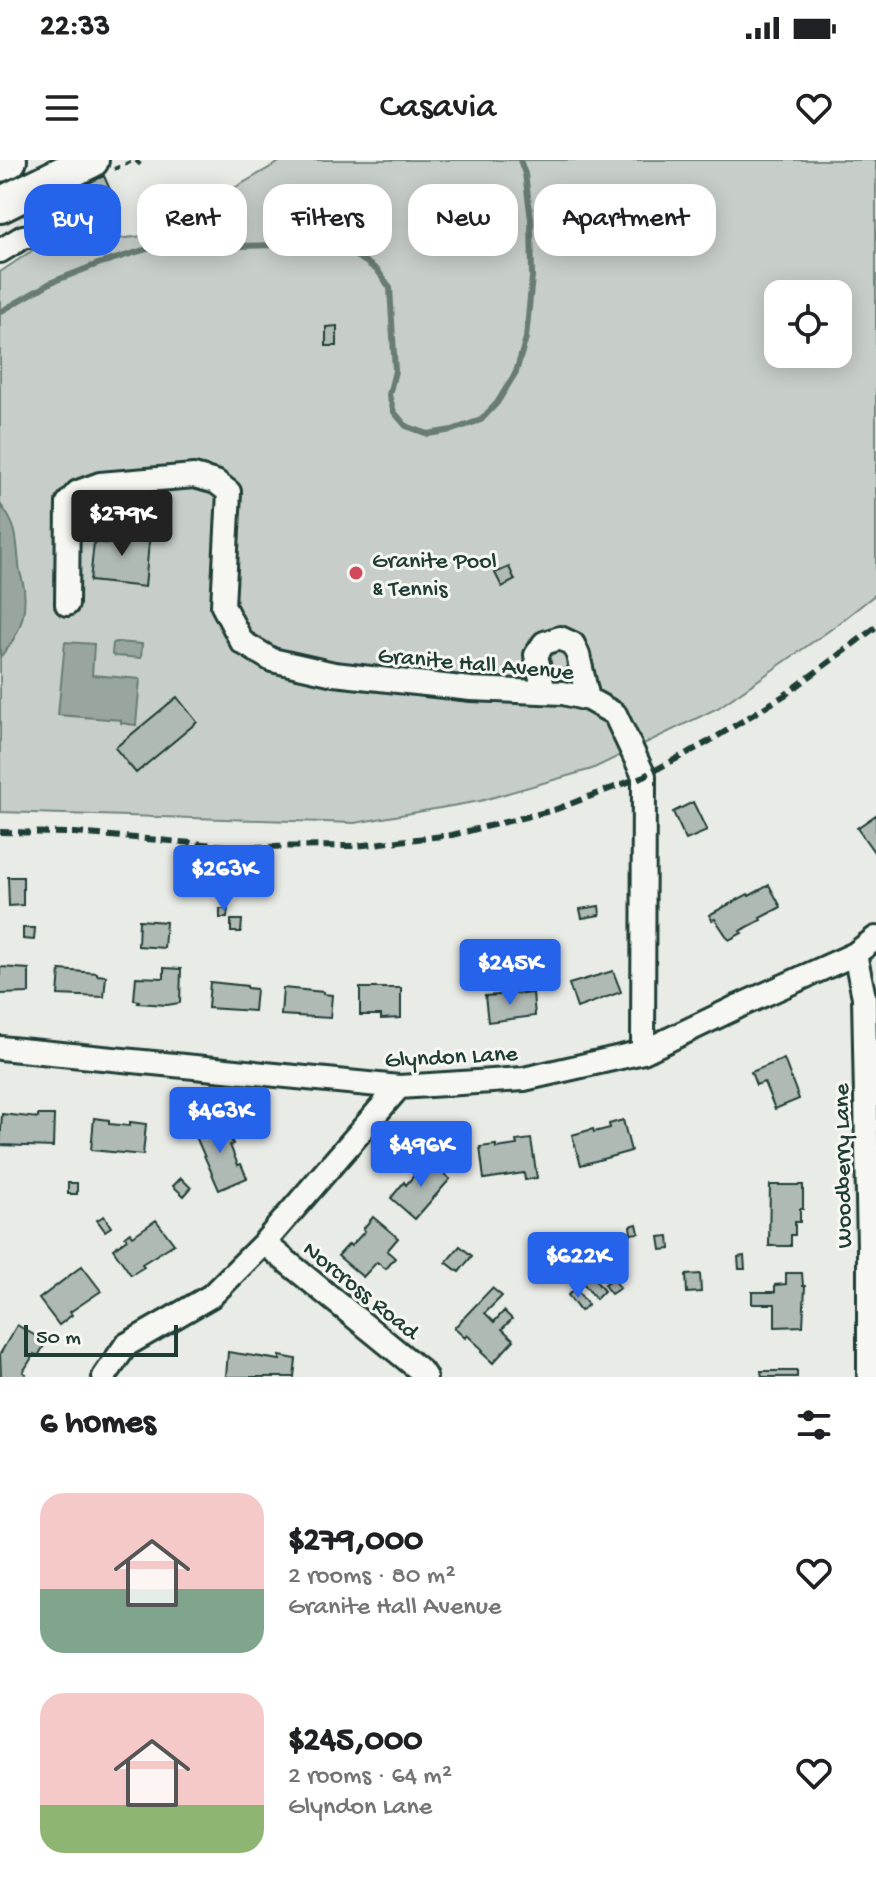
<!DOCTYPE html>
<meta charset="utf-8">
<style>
body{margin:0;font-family:"Gochi Hand",sans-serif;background:#f6f6f6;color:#202124;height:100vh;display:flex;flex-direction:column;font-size:30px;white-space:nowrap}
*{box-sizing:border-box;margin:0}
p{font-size:26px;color:#757577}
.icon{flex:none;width:44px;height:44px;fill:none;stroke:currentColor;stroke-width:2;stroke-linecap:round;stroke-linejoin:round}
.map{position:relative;height:1217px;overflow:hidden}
.details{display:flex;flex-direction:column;background:#fff;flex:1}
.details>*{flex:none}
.top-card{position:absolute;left:24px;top:24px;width:828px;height:72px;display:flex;gap:16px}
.tools{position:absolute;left:764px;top:120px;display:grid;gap:16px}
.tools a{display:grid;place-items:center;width:88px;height:88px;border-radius:16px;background:#fff;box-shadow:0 4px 20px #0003;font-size:40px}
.scale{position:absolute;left:24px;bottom:20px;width:154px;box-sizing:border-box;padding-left:8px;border:4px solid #1f3d34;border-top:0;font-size:22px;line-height:28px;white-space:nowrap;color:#1f3d34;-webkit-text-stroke:6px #f6f6f2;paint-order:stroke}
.price{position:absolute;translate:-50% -68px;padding:0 18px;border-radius:8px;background:#2563eb;color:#fff;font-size:26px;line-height:52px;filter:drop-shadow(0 2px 4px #0008)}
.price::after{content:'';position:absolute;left:50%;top:48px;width:24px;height:18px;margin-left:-12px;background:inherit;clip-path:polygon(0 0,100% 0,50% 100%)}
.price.current{background:#222;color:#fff}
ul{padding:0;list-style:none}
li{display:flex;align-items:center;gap:24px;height:200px;padding:0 40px}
li span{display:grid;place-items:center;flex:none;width:224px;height:160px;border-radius:24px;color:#555}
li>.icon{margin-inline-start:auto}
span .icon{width:96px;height:96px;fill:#fffc;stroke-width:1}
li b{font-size:34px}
h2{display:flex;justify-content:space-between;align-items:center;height:96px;padding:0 40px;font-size:34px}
.pill{padding:0 28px;border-radius:24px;background:#fff;box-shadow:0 4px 20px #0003;font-size:28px;line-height:72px}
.pill.current{background:#2563eb;color:#fff}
.status{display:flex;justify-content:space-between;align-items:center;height:56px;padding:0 40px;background:#fff;direction:ltr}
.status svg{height:22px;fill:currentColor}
header{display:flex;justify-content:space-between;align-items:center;height:104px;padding:0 40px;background:#fff;font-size:36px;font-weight:600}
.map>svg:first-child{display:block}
.green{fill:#c7cec9;stroke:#73867e;stroke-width:2;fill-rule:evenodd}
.water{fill:#99a6a0;stroke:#687c75;stroke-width:2}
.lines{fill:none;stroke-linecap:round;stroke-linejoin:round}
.stream{stroke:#687c75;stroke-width:6}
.building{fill:#b0bab5;stroke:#1f3d34;stroke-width:2}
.minor-casing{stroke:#1f3d34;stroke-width:28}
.highway-casing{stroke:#1f3d34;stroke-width:40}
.path{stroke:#1f3d34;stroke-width:4;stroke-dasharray:6 6;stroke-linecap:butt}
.minor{stroke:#f6f6f2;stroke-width:22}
.highway{stroke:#f6f6f2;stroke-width:34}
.rail{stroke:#1f3d34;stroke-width:6;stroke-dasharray:12 6;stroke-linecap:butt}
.poi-dot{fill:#d1495b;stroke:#f6f6f2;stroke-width:3}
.labels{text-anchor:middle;stroke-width:6;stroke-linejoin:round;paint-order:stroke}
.poi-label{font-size:24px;fill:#1f3d34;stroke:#f6f6f2;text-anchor:start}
.street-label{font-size:24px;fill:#1f3d34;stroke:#f6f6f2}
</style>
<div class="status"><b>22:33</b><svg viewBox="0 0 49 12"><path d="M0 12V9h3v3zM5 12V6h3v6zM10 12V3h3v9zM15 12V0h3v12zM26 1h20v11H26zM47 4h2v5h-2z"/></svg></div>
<header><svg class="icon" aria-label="menu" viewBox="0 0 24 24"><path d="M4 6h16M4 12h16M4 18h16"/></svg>Casavia<svg class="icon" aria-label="heart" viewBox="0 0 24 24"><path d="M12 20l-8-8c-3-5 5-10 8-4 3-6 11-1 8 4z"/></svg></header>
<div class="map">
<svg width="876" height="1217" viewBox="0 0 876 1217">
<rect width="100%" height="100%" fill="#e9ebe7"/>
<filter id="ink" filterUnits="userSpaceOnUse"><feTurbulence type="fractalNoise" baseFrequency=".0125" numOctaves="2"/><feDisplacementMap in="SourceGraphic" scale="16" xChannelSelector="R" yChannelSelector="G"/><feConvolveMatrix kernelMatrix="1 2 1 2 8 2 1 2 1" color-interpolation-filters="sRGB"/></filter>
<g filter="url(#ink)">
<path class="green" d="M283 0H876V434L830 470 718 548 592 609 480 641 355 663 0 652V112L36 88 152 75ZM778 134H838V194H778Z"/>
<path class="water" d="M1 345C18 368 16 377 19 404 19 412 23 420 24 429 27 455 18 478 0 497Z
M65 482 94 484 92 515 140 519 136 565 121 563V560L58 555Z
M116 482 142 484 141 498 115 496 112 494 113 483Z"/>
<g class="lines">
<path class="stream" d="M0 152 52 122 98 104 147 89 275 85 348 92 366 102 378 111 390 128 395 211 389 235 394 252 406 266 428 274 452 270 481 260 497 243 516 212 526 178 532 117 531 59 525 14 520 0"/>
</g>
<path class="building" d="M104 16 115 41 77 58 66 33Z
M62 38 66 46 56 50 52 43Z
M337 166V186H326V167Z
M114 367 150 371 145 427 90 421 94 382 112 384Z
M509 407 515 420 502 427 495 413Z
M177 537 197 562 136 613 115 588Z
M693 642 707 671 686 680 673 652Z
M876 655V690L874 692 857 668Z
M8 717H23V745L9 746Z
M769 725 781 747 760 758 761 760 740 771 742 773 729 780 715 759 712 760 709 755 748 734 749 736Z
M599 746 600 755 582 758 580 749Z
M220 749H228L227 758H220Z
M139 760 166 762 164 788 138 786Z
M231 760H242L241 772H231Z
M23 768H35L34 780 23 779Z
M505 793 506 807 490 809 489 794Z
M0 807 29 809V833L0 834Z
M164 808 181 809 180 843 167 845 138 843 139 841 134 840 136 817 164 818Z
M60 810 97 813V815L106 816 104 837 58 835Z
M613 811 621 832 577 848 569 824Z
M210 822 247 826V828L256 829 254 851 208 848Z
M283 828 323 832V834L332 835 330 858 281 855Z
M360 828H401V858L381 859V855H360Z
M524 833 523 834 533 833 535 856 488 862 485 836Z
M784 899 799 939 775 949 764 922 756 925 751 912Z
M2 954 38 958V955H54L53 987 0 985Z
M94 958 109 960V964L130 966V962L146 964 143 995 91 990Z
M223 960 233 984 230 985 238 1005 241 1004 247 1018 219 1030 194 972Z
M623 960 631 991 581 1005 572 975 593 969 594 972 610 968 609 964Z
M531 979 537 1018 525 1020 524 1013 484 1019 480 987 496 985V988L517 985 516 981Z
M425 998 450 1019 415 1059 391 1038 404 1022 406 1025 417 1012 415 1010Z
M181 1018 191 1028 184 1036 173 1026Z
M68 1023H77V1034H68Z
M770 1025H803V1049H800V1062H795V1075H791V1086H769Z
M104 1056 111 1067 105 1071 97 1060Z
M373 1057 398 1078 387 1091 395 1098 386 1109 377 1102 363 1117 338 1096 349 1084 351 1086 365 1071 363 1069Z
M156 1060 174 1084 142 1104 144 1107 131 1115 113 1089 127 1079 125 1076 130 1072 133 1076Z
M637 1064 639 1073 631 1074 630 1066Z
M669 1076 670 1089 661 1090 659 1077Z
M460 1086 472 1096 459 1112 446 1102Z
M744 1096 745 1109H739L738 1097Z
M82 1106 101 1131 70 1152 72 1155 59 1165 39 1139Z
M786 1113H802L803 1126H805L803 1166 775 1167V1144H752V1132H775V1125L786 1124Z
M700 1114 701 1132 687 1133 686 1115Z
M591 1115 604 1131 596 1139 583 1123Z
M613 1118 620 1128 611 1134 604 1125Z
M492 1128 502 1136 485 1153 494 1162 504 1151 512 1159 502 1169 514 1180 493 1203 481 1192 483 1190 467 1175 465 1178 454 1168Z
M576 1129 588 1145 580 1151 568 1135Z
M17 1165 46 1182 38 1196 34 1194 23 1212 26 1214 24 1217H1L0 1194Z
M228 1192 280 1200V1196L296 1199 294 1217H226Z
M761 1211H797V1217H762Z"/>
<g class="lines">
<g class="minor-casing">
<path id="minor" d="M0 91 23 77 51 72
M67 444 68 343 78 332 100 324 194 316 216 322 229 332 223 446 242 482 272 500 334 514 471 529 563 533 588 539 615 554 644 616 643 892
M544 532 536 495 544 483 560 478 573 484 578 495 588 539
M855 794 864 837 869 1088V1217
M0 888 399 927 524 919 643 892 739 846 855 794 876 778
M264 1083 421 1211 425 1217
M104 1217 126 1185 211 1136 264 1083 399 927"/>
</g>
<g class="highway-casing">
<path id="highway" d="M0 4 9 0
M0 45 91 0"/>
</g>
<path class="path" d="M114 9 135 0 142 6"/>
<use href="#minor" class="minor"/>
<use href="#highway" class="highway"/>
<path class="rail" d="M0 672 75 673 240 687 355 686 452 675 554 650 644 616 708 582 785 535 876 467"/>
</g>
</g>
<circle class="poi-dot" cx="356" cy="413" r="8"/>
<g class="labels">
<g class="poi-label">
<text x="372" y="407">Granite Pool<tspan x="372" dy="28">&amp; Tennis</tspan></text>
</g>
<g class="street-label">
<text transform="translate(476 502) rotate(5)" y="8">Granite Hall Avenue</text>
<text transform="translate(451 895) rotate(-3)" y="8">Glyndon Lane</text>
<text transform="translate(841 1006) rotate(-91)" y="8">Woodberry Lane</text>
<text transform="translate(362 1129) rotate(39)" y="8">Norcross Road</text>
</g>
</g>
</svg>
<div class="tools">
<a><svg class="icon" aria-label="locate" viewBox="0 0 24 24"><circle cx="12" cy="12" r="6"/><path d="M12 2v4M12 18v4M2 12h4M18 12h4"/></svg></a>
</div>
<div class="scale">50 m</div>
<b class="price current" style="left:122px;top:398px">$279K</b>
<b class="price" style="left:224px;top:753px">$263K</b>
<b class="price" style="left:510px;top:847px">$245K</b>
<b class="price" style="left:220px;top:995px">$463K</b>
<b class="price" style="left:421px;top:1029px">$496K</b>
<b class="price" style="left:578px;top:1140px">$622K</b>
<div class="top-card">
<a class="pill current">Buy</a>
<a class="pill">Rent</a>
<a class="pill">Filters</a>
<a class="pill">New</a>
<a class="pill">Apartment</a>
</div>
</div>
<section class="details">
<h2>6 homes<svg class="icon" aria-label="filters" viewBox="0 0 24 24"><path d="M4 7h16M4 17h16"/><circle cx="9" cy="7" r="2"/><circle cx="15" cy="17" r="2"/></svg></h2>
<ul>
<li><span style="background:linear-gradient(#f6c9c9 60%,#7fa58c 0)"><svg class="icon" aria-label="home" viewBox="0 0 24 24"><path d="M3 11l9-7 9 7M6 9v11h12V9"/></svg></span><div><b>$279,000</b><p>2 rooms · 80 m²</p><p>Granite Hall Avenue</p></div><svg class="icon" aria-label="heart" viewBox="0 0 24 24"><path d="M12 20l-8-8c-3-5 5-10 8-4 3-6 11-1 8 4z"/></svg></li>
<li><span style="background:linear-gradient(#f6c9c9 70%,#8fb573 0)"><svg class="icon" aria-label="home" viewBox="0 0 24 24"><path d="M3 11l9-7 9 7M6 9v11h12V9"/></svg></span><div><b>$245,000</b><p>2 rooms · 64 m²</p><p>Glyndon Lane</p></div><svg class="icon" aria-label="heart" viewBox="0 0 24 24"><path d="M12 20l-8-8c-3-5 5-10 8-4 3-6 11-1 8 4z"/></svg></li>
</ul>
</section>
